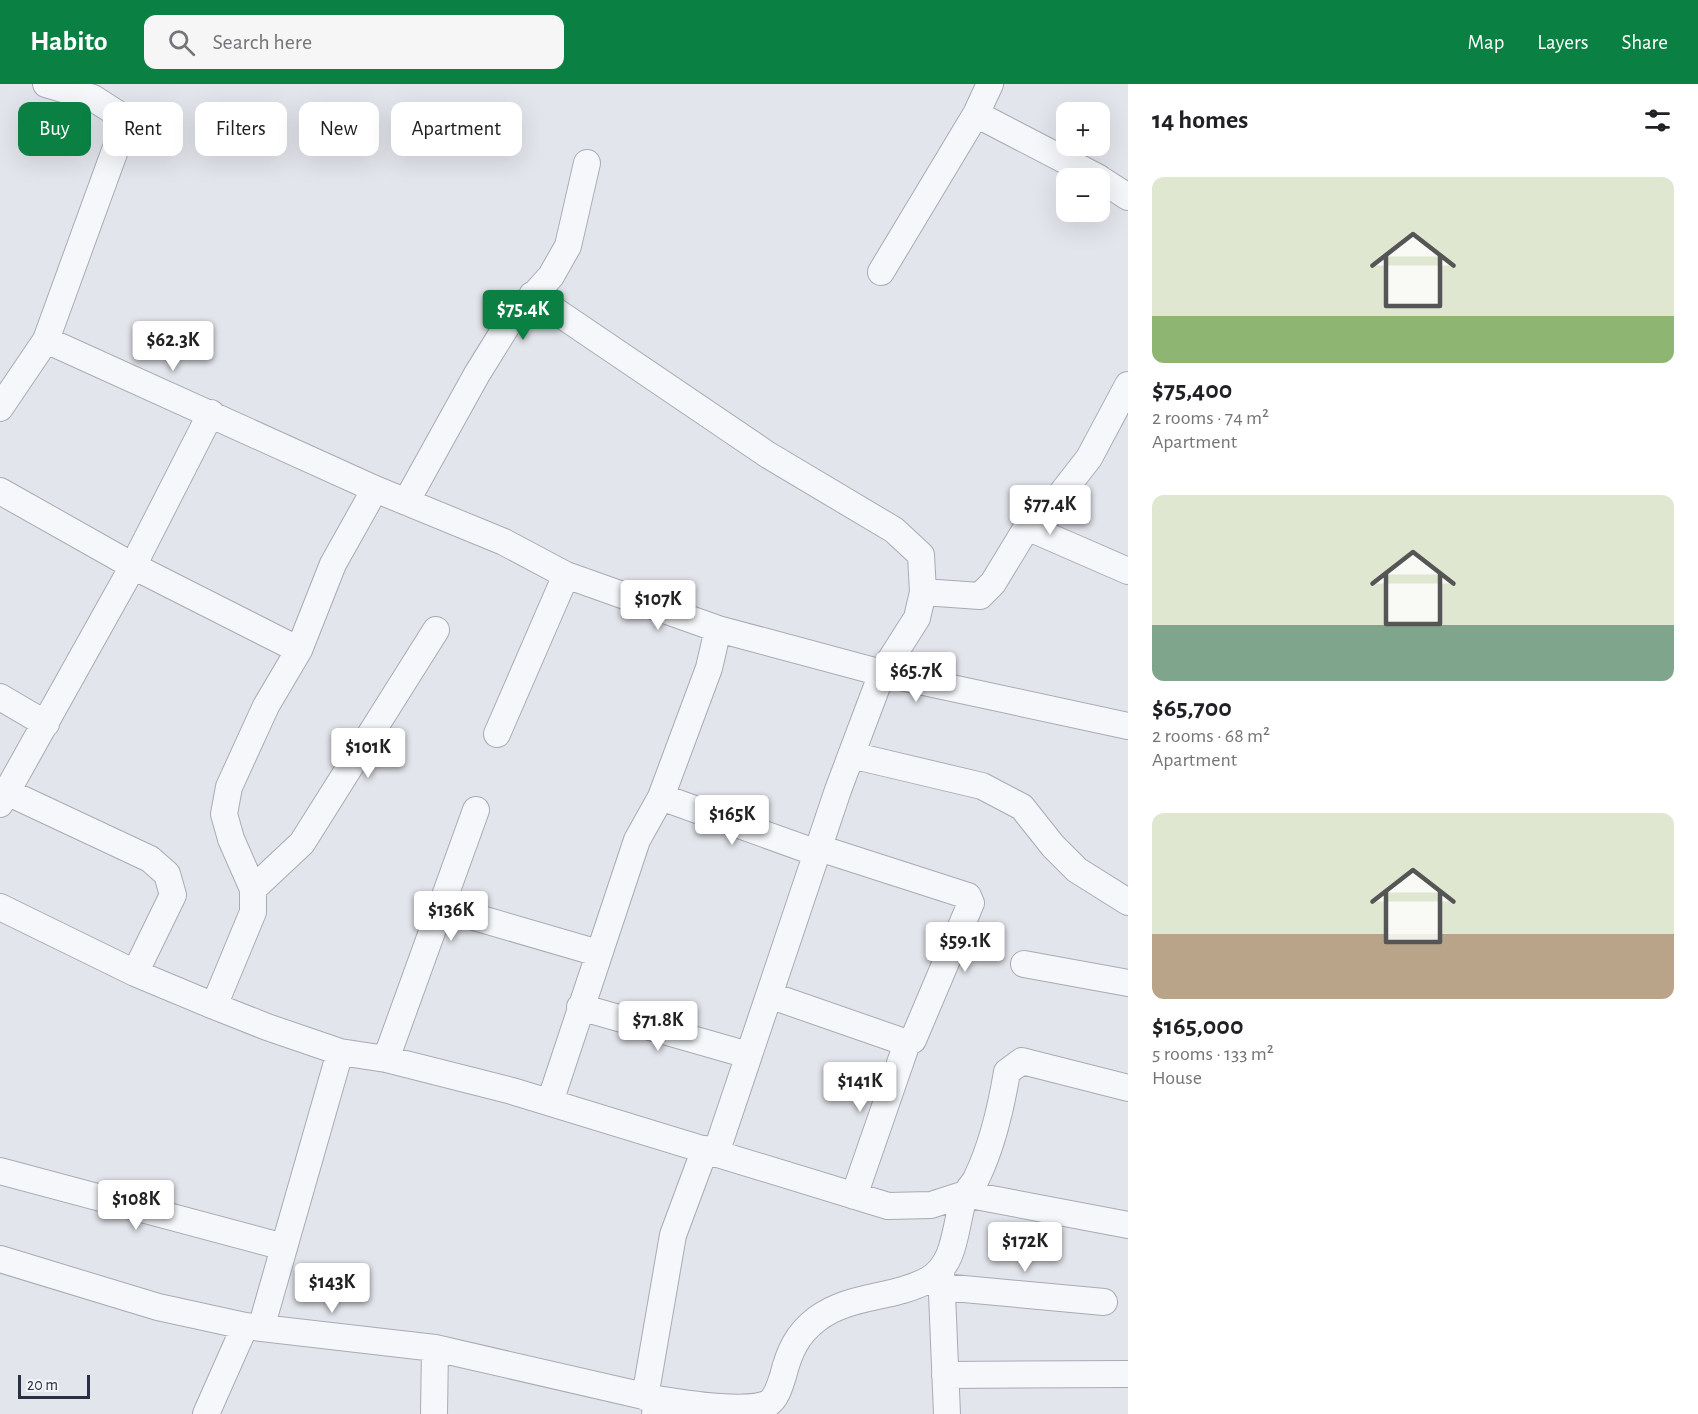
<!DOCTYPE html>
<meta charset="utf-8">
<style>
body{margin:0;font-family:"Alegreya Sans",sans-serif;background:#f6f6f6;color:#202124;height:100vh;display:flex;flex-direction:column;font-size:22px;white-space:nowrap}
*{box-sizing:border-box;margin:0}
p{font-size:20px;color:#757577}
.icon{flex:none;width:33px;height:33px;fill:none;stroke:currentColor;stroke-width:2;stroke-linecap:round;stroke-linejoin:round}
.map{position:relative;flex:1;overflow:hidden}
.panel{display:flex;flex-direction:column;background:#fff;width:570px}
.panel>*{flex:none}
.top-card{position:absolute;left:18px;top:18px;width:570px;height:54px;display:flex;gap:12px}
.tools{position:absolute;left:1056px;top:18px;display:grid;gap:12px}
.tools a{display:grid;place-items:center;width:54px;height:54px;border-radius:12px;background:#fff;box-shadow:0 6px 24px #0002;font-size:30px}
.scale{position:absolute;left:18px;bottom:15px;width:72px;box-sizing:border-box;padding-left:6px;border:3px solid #2b2f44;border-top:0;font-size:16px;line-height:21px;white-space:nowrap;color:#2b2f44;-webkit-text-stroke:4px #f3f5f9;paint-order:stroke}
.price{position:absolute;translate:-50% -51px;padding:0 14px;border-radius:6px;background:#fff;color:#222;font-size:20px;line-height:39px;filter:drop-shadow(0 2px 3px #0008)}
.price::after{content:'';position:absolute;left:50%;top:36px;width:18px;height:14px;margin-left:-9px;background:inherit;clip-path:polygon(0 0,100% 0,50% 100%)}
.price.selected{background:#0b8043;color:#fff}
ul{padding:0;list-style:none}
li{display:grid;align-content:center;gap:12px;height:318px;padding:0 24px}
li span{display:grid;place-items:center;height:186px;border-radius:12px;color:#555}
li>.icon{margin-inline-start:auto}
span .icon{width:108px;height:108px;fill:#fffc;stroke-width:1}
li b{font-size:26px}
h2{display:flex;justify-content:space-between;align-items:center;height:72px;padding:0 24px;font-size:26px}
.pill{padding:0 21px;border-radius:12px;background:#fff;box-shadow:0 6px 24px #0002;font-size:21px;line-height:54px}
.pill.selected{background:#0b8043;color:#fff}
header{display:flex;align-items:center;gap:36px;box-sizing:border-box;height:84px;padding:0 30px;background:#0b8043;color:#fff}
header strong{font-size:28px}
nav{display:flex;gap:33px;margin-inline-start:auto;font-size:21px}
.search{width:420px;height:54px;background:#f6f6f6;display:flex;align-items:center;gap:15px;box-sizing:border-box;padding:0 21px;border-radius:12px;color:#757577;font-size:22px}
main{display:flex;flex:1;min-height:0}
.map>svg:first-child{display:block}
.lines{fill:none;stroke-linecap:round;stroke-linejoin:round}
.minor-casing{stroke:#a8abb6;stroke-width:28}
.minor{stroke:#f6f7fa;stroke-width:26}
</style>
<header>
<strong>Habito</strong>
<div class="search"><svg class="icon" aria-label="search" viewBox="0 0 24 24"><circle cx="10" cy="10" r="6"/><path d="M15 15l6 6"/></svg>Search here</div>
<nav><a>Map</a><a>Layers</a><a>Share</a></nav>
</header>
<main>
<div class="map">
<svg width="1128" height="1330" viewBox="0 0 1128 1330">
<rect width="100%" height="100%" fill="#e3e5ec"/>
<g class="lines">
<g class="minor-casing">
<path id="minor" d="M46 0 93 14 121 32 118 58 46 256 375 405 504 458 566 491
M976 30 990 0
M1100 95 1128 113
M881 188 976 30 1099 94
M532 211 768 371 894 446 921 471 923 508 917 534 882 589 838 706 716 1069
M0 324 46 256
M375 405 333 480 299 566 266 622 229 703 224 730 231 755 253 805V828L214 922 267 943 340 968 386 975 512 1007 888 1122 931 1121 965 1110 1128 1141
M0 407 133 482 299 566
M406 418 477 290 508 240 551 192 568 162 587 79
M1027 443 1128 487
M923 508 980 512 993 499 1027 443 1061 410 1089 374 1128 301
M718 545 882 589 1128 642
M0 613 46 640
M497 650 566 491 718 545 709 584 661 713 637 756 550 1018
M851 671 982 702 1022 723 1053 762 1077 786 1128 818
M7 708 150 775 167 790 173 811 135 889
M661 713 817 769
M0 720 133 482 211 329
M253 805 302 759 436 546
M0 823 135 889 214 922
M440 823 598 869
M1024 880 1128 899
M769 911 907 959 913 956 971 819 968 812 819 764
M580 923 748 971
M386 975 476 726
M0 1087 284 1163
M854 1112 907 959
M0 1175 158 1223 245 1242 435 1264 657 1315
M941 1186 947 1330
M942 1203 1104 1218
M261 1244 340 968
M945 1291 1128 1290
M645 1313 673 1151 705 1065
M206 1330 245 1242
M434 1330 435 1264
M655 1330 657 1315C684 1319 746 1330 769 1319 777 1313 780 1301 783 1292 789 1268 797 1250 817 1235 850 1210 893 1215 928 1196 958 1179 954 1140 965 1111 968 1105 974 1100 977 1093 993 1060 1001 1024 1007 988L1022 977 1128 1004"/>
</g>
<use href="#minor" class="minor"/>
</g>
</svg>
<div class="tools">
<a>+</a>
<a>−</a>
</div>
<div class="scale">20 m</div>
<b class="price selected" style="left:523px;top:257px">$75.4K</b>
<b class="price" style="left:173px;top:288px">$62.3K</b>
<b class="price" style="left:1050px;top:452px">$77.4K</b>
<b class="price" style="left:658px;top:547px">$107K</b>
<b class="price" style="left:916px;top:619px">$65.7K</b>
<b class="price" style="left:368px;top:695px">$101K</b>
<b class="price" style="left:732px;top:762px">$165K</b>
<b class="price" style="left:451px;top:858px">$136K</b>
<b class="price" style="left:965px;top:889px">$59.1K</b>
<b class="price" style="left:658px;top:968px">$71.8K</b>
<b class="price" style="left:860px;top:1029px">$141K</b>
<b class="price" style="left:136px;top:1147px">$108K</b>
<b class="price" style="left:1025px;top:1189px">$172K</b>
<b class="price" style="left:332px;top:1230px">$143K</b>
<div class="top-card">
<a class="pill selected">Buy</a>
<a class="pill">Rent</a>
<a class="pill">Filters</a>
<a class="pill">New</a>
<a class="pill">Apartment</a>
</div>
</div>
<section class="panel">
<h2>14 homes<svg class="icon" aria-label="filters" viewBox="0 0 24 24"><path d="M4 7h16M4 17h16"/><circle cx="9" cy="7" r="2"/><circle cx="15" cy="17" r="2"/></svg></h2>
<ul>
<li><span style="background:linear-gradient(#dfe7d0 75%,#8fb573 0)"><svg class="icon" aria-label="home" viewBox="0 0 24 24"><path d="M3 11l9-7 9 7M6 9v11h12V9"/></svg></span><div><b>$75,400</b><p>2 rooms · 74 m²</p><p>Apartment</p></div></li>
<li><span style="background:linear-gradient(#dfe7d0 70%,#7fa58c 0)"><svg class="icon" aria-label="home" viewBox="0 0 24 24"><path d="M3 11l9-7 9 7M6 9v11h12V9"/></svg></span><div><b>$65,700</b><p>2 rooms · 68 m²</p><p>Apartment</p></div></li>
<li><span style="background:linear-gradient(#dfe7d0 65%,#b9a48a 0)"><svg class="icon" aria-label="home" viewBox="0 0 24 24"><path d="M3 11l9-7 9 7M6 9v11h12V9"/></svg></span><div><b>$165,000</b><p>5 rooms · 133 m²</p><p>House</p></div></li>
</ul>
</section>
</main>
